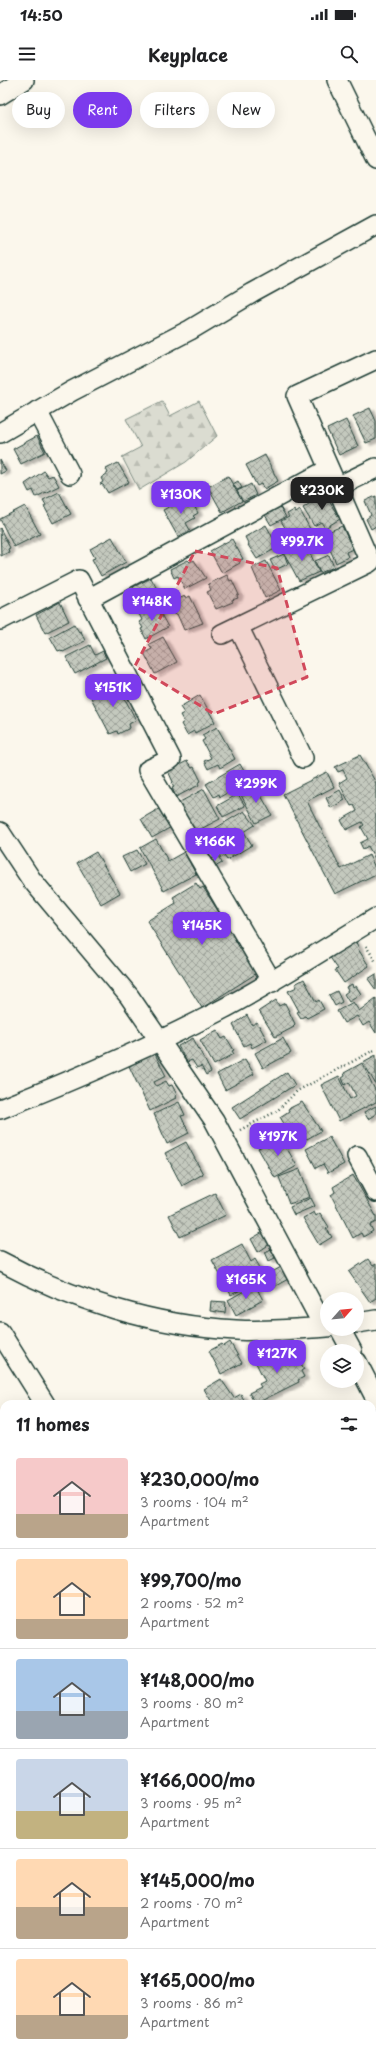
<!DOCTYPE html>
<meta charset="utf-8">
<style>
body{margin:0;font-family:"Playpen Sans",sans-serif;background:#f2f2f2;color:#202124;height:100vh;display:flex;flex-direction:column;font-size:15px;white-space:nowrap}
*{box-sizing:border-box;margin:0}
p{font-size:13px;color:#757577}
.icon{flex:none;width:22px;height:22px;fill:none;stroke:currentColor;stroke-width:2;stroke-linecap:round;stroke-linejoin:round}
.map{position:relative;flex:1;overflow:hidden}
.panel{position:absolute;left:0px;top:1320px;width:376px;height:656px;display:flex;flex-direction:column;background:#fff;border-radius:12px 12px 0 0;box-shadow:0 4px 16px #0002}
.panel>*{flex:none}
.guide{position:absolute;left:12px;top:12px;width:352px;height:36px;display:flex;gap:8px}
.needle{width:26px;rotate:63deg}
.controls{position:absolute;left:320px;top:1212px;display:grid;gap:8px}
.controls a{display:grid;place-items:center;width:44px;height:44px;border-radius:50%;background:#fff;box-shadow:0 4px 16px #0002;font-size:20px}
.price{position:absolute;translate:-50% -34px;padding:0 9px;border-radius:8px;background:#7c3aed;color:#fff;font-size:13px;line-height:26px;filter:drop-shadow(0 1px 2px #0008)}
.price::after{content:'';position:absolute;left:50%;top:24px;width:12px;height:9px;margin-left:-6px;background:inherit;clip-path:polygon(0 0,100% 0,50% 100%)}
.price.selected{background:#222;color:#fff}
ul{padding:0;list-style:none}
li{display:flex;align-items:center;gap:12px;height:100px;padding:0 16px}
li+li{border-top:1px solid #e0e0e0}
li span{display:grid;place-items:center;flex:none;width:112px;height:80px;border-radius:4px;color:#555}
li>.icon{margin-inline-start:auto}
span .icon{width:48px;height:48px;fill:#fffc;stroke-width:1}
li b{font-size:17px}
h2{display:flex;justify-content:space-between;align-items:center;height:48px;padding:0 16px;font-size:17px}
.pill{padding:0 14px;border-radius:18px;background:#fff;box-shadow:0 4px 16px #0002;font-size:14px;line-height:36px}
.pill.selected{background:#7c3aed;color:#fff}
.status{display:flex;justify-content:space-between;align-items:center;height:28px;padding:0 20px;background:#fff;direction:ltr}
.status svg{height:11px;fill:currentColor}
header{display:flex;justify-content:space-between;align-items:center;height:52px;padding:0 16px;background:#fff;font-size:18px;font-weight:700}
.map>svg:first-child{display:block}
.forest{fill:url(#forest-firs);stroke:#7d8c82}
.building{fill:url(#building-cross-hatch);stroke:#1f3d34;filter:url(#shadow)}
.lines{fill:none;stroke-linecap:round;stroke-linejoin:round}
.minor-casing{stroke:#1f3d34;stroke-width:22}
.path{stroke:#1f3d34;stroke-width:2.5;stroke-dasharray:1 3;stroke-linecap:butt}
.minor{stroke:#fbf7ec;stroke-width:19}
.marked{fill:#d1495b;fill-opacity:0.2;stroke:#d1495b;stroke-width:3;stroke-dasharray:8 5;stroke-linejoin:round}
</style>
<div class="status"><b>14:50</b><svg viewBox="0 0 49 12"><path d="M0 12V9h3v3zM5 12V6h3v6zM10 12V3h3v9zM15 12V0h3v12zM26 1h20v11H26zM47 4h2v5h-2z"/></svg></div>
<header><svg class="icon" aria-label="menu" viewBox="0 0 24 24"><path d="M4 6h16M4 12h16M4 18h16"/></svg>Keyplace<svg class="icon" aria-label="search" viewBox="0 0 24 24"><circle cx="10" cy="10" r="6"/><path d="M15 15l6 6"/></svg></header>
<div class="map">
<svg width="376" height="1976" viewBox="0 0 376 1976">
<defs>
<pattern id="forest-firs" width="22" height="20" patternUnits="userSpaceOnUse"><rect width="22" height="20" fill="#dbdcd1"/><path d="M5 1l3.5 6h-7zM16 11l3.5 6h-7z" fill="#bcbeb4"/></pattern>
<pattern id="building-cross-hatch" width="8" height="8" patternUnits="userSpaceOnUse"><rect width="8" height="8" fill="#c4c9be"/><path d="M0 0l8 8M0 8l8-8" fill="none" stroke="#9fa49b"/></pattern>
<filter id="shadow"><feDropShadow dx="4.5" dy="2.5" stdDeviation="1" flood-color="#0004"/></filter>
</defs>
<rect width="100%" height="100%" fill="#fbf7ec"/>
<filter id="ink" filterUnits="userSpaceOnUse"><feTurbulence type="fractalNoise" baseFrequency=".025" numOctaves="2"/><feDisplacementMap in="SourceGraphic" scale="8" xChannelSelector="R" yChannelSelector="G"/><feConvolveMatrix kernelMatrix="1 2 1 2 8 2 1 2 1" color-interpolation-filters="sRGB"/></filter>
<g filter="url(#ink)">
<path class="forest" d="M162 321 170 336 199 321 217 356 186 382 139 410 122 377 141 367 126 339Z"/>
<path class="building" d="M370 328 376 341V359L366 363 353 336Z
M346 340 358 366 339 375 327 349Z
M37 356 45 372 21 384 13 369Z
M265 375 278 401 264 409 261 404 257 406 246 385Z
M0 380 6 391 0 394Z
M118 383 129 402 108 413 103 405 100 404 103 402 101 398 108 393 106 389Z
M44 391 48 397 53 395 59 406 36 417 33 410 29 412 25 404Z
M228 396 242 421 222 432 208 407Z
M238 401 242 408 237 410 233 404Z
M251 404 256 415 243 422 237 411Z
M59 412 71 434 53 443 44 426 46 425 43 420Z
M326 412 332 419 329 421 340 439 325 448 321 442 314 446 303 428Z
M189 416 198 433 193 436 195 438 186 443 190 450 178 457 163 430Z
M376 416V446L371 449 366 439 371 435 365 421Z
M25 426 40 454 14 467 0 439Z
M280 427 286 437 271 445 265 435Z
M294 430 296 433 300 430 311 451 293 461 281 441 289 437 287 434Z
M266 445 278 467 257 479 248 465H249L245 457Z
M342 446 353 469 346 472 348 477 336 483 323 454Z
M0 448 10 468 8 469 9 472 1 476Z
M112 457 126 482 101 496 92 479 95 478 90 469Z
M232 459 243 479 239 481 240 483 222 493 210 471Z
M303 463 304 465H306L319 492 299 501 284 473Z
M284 474 288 484 275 490 270 480Z
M329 475 334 487 320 493 315 481Z
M188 480 190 482 194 480 206 498 185 509 178 496 174 498 170 489Z
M266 481 281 510 265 518 252 488Z
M227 495 230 501 232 500 239 515 237 516 238 518 232 520 233 522 216 529 207 512 211 510 208 504Z
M151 498 162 518 133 533 124 515 134 510 133 507Z
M185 516 186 518 190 516 203 543 184 550 177 534 174 535 169 523Z
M60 522 69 541 45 553 36 535Z
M156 525 168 547 146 559 141 549 143 548 139 542 142 540 139 534Z
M74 544 79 552 81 551 85 561 63 572 61 570 58 571 50 557Z
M163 557 177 582 155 594 144 573 152 569 149 564Z
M90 565 95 575 103 571 106 578 75 594 66 577Z
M109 601 112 606 117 604 136 640 129 644 130 648 118 654 117 651 110 654 91 618 99 614 95 608Z
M200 615 215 642 195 653 194 651 187 655 181 644 184 642 180 635 184 633 180 627Z
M217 647 235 679 220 688 218 684 208 689 204 681 211 678 202 661 205 659 202 655Z
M360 675 376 703V781L368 766 363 769 360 763 368 759 361 747 364 745 362 742 346 750 341 740 357 731 354 725 351 726 339 703 347 698 343 690 338 692 335 687Z
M187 681 192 688 194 687 201 701 198 703 199 705 176 717 172 708 174 707 172 703 173 702 168 691Z
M240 684 249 700 220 717 219 714 214 717 206 704Z
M327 692 334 707 307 721 341 789 369 775 376 790V794L335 814 283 714Z
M255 705 272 735 256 743 240 713Z
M204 709 220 739 193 753 178 723Z
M340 710 345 720 331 728 326 718Z
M238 714 245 726 223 737 217 726Z
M162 727 173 746 152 758 141 739Z
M244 731 255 745 244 752 252 765 227 780 224 776 221 778 215 767 217 766 209 752Z
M156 759 168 781 184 772 196 794 164 811 140 768Z
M137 770 145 784 130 792 122 777Z
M96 772 120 813 101 824 77 783Z
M218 775 222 783 213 788 208 781Z
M196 803 200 809 203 807 257 893 202 928 147 841 176 823 173 817Z
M354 859 359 868 358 869 369 886 344 903 335 890 338 889 329 876Z
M376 894V910L368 899Z
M304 899 316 922 319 920 324 929 307 938 305 936 301 938 297 932 299 931 288 911 297 907 295 904Z
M352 904 353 908 356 906 361 914 349 922 344 914 348 911 346 907Z
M337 911 342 922 335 926 329 915Z
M376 918V953L369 942 363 946 357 936 344 943 337 931 353 922 359 931Z
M276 920 279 926 285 923 295 944 293 946 294 947 275 957 259 931Z
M247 935 252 945 257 942 267 960 252 968 250 963 244 966 233 945Z
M217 950 222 959 226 957 234 970 232 971 234 974 214 985 200 960Z
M193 958 211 992 206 995 201 986 197 988 192 980 187 982 178 966Z
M283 958 291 973 263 988 255 973Z
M154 972 166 996 154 1002 156 1006 166 1001 169 1006 172 1005 177 1015 175 1016 176 1018 150 1031 129 986 133 984 132 982Z
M376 975V1005L363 982Z
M245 979 254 994 225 1010 217 994Z
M362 983 376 1012V1022L339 1041 321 1005 339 996 350 1019 356 1016 349 1002 345 1005 342 998 345 996 344 993Z
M287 992 295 1005 240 1039 232 1027Z
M179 1022 185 1035 181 1036 189 1053 167 1064 154 1034Z
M302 1022 321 1051 307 1059 305 1057 295 1062 280 1037 289 1031 288 1029Z
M376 1026V1034L368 1039 364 1032Z
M280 1056 297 1086 275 1098 258 1068Z
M329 1057 344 1084 328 1093 323 1084 316 1088 306 1069Z
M186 1062 203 1094 182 1106 165 1073Z
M300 1089 310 1117 289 1124 279 1097Z
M353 1095 376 1136V1142L370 1145 373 1151 363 1157 361 1153 353 1158 331 1115 335 1112 333 1107Z
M215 1113 226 1135 180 1157 169 1135Z
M311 1118 315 1126 294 1135 290 1127Z
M314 1132 316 1136 320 1133 329 1147 326 1148 332 1157 319 1165 303 1138Z
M263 1152 270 1164 258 1172 251 1159Z
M242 1164 251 1182 255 1179 262 1191 256 1194 260 1200 231 1215 212 1180Z
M271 1169 275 1178 269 1181 265 1172Z
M368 1179 373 1186 376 1184V1218L370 1222 349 1192Z
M281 1187 288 1199 272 1208 265 1196Z
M255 1205 263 1220 236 1235 228 1220Z
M211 1221 226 1222 225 1233 210 1231Z
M230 1262 242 1283 221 1294 209 1271 222 1264 224 1266Z
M283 1266 291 1281 298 1278 304 1289 301 1291 304 1297 298 1300 299 1302 255 1324 249 1313 261 1307 259 1304 265 1301 255 1281Z
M221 1299 234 1318 241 1314 246 1324H213L204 1309Z"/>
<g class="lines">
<g class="minor-casing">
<path id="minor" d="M337 0 376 80
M0 15 24 0
M37 331 70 394
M0 353 72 311 190 250 252 213 376 145
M337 407 376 388
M88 519 329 389
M0 540 79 500 171 679 148 690 272 902
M238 546 303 678
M222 554 370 482 297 316 376 279
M0 752 31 799 129 916 214 1040 324 1247
M0 1029C74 1000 148 968 219 931 273 903 324 869 376 838
M357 1076 376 1112
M0 1181C72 1220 154 1246 236 1250 267 1252 297 1249 327 1247
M357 1243 376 1240
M340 1249 352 1271
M0 1252 45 1324
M357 1282 376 1319
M372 1869 376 1866
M0 1925 4 1931
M29 1972 31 1976
M154 1976 162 1972"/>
</g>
<path class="path" d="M366 866 376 882
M240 1050 277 1031 297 1011 376 969"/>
<use href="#minor" class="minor"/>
</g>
</g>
<path class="marked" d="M195 471 277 488 307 597 214 634 135 586Z"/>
</svg>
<div class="controls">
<a><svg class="needle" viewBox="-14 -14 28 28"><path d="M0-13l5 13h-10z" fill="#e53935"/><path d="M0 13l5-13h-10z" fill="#757577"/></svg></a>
<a><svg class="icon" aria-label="layers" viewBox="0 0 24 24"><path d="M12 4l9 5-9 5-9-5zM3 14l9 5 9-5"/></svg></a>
</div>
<b class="price selected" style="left:322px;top:431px">¥230K</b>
<b class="price" style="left:181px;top:435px">¥130K</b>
<b class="price" style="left:302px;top:482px">¥99.7K</b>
<b class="price" style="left:152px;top:542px">¥148K</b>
<b class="price" style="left:113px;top:628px">¥151K</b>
<b class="price" style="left:256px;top:724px">¥299K</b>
<b class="price" style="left:215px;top:782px">¥166K</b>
<b class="price" style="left:202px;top:866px">¥145K</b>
<b class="price" style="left:278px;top:1077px">¥197K</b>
<b class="price" style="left:246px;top:1220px">¥165K</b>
<b class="price" style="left:277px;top:1294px">¥127K</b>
<div class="guide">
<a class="pill">Buy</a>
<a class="pill selected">Rent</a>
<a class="pill">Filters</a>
<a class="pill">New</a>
</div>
<section class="panel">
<h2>11 homes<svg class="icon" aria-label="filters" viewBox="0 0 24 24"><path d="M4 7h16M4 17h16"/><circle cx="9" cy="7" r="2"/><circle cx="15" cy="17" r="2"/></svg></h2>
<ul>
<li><span style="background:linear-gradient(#f6c9c9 70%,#b9a48a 0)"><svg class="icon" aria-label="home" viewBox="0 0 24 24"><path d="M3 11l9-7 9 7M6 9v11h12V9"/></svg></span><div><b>¥230,000/mo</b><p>3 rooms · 104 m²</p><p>Apartment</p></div></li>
<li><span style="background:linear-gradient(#ffd9b3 75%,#b9a48a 0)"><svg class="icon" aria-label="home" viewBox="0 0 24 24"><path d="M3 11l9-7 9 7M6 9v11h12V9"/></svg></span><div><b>¥99,700/mo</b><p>2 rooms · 52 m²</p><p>Apartment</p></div></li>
<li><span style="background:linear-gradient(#a9c7e8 65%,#9aa5b1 0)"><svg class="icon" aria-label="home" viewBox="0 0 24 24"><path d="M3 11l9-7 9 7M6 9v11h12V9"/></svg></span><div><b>¥148,000/mo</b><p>3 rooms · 80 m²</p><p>Apartment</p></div></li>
<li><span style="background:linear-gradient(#c9d6e8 65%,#c2b280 0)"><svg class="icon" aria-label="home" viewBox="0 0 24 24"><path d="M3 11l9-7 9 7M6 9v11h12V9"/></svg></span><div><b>¥166,000/mo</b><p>3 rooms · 95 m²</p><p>Apartment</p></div></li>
<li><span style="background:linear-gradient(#ffd9b3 60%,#b9a48a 0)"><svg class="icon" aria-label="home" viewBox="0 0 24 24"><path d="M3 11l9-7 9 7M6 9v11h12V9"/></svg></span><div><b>¥145,000/mo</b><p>2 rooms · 70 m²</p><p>Apartment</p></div></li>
<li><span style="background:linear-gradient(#ffd9b3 70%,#b9a48a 0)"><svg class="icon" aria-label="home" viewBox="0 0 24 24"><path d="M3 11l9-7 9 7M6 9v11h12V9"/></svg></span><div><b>¥165,000/mo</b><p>3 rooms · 86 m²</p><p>Apartment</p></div></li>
</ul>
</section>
</div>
